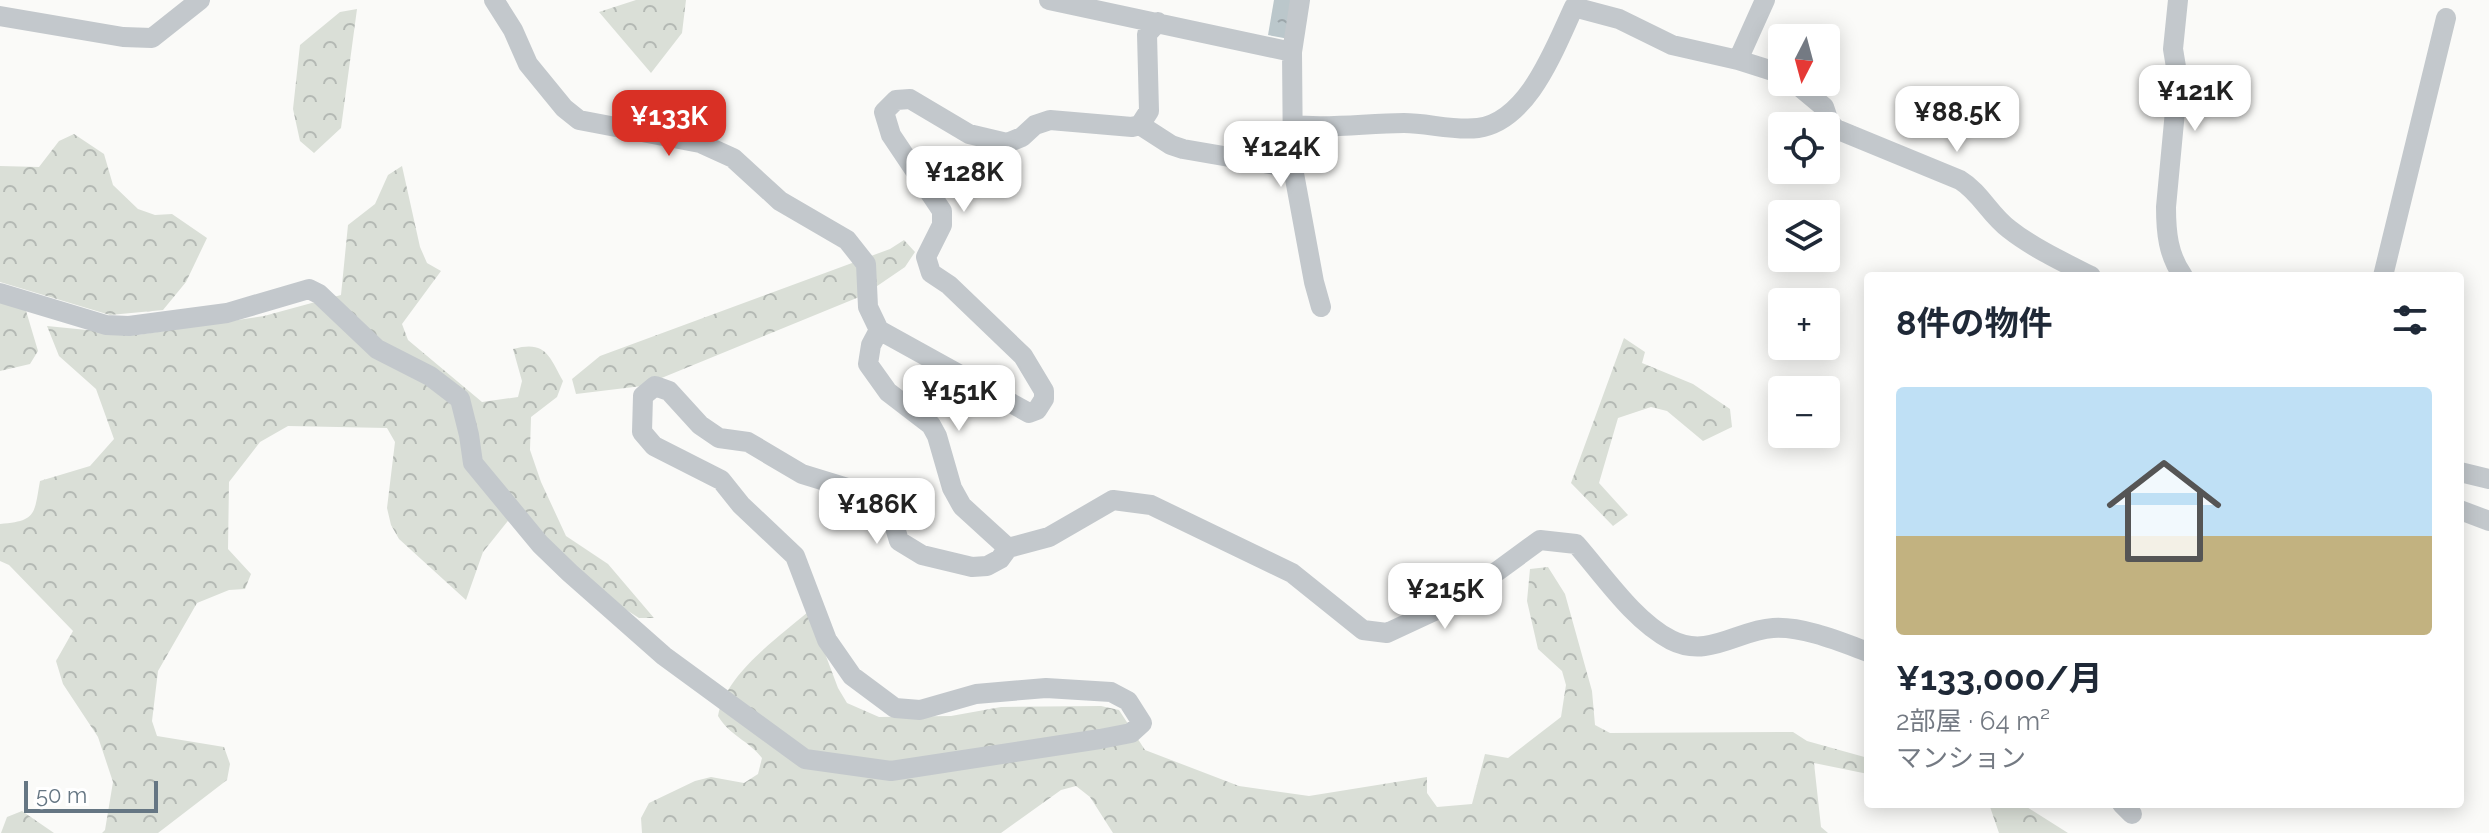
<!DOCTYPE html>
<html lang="ja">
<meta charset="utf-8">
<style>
body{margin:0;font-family:Raleway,"Noto Sans JP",sans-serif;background:#f6f6f7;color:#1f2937;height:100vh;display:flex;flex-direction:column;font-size:30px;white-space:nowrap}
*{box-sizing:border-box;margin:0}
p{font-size:26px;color:#747a83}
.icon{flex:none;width:44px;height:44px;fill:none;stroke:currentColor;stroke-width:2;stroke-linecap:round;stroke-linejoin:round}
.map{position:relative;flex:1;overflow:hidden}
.sheet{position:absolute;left:1864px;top:272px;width:600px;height:536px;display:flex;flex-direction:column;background:#fff;border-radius:8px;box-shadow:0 4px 20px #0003}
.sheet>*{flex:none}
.needle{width:52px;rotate:186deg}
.controls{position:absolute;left:1768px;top:24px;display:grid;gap:16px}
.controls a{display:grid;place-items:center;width:72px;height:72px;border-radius:8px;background:#fff;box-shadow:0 4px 20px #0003;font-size:40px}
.scale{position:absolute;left:24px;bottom:20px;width:134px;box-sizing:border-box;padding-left:8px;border:4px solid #657683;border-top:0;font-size:22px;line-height:28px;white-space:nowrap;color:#657683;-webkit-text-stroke:6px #fff;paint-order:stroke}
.price{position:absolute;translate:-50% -68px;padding:0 18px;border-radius:16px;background:#fff;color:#222;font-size:26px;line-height:52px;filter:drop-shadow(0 2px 4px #0008)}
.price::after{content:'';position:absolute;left:50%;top:48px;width:24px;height:18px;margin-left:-12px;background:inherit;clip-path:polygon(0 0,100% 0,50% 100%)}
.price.on{background:#d93025;color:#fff}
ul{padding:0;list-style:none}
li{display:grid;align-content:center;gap:16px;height:424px;padding:0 32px}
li+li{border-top:2px solid #e0e1e3}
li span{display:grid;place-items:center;height:248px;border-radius:8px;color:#555}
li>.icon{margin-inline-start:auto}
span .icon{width:144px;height:144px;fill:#fffc;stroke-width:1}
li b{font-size:34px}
h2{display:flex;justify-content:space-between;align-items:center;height:96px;padding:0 32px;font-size:34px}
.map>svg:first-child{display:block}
.forest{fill:url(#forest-crowns)}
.water{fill:url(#water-ripples)}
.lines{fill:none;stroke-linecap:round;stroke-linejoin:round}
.minor{stroke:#c3c8cc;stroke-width:20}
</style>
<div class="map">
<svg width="2489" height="833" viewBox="0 0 2489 833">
<defs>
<pattern id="forest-crowns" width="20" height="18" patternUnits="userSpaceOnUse" patternTransform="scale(2)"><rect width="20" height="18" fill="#dadfd7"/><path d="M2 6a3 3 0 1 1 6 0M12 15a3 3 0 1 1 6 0" fill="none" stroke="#b4b9b4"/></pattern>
<pattern id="water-ripples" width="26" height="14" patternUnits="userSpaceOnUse" patternTransform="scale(2)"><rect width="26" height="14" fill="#bbc7cb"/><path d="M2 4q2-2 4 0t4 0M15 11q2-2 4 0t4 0" fill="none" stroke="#9ca6aa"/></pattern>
</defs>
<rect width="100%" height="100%" fill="#fafaf8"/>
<path class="forest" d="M636 0H686L682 33 651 73 599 12Z
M357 9 341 128 314 153 300 141 293 109 300 45 340 12Z
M74 134 104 154 113 185 138 209 155 215 172 214 207 238 186 282 163 310 110 315 0 282V166L39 167 59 141Z
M402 166 420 247 427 263 441 271 402 324 408 340 482 402 518 397 522 381 513 349C546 340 549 356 563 381L557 397 531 417 530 450 541 482 566 536 608 564 654 618H639L611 600 515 512 483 552 466 600 399 539 391 525 387 508 395 442 387 428 288 426 260 442 229 482 228 549 251 574 245 589 229 590 197 603 158 671 152 721 157 736 224 747 230 764 227 780 158 833H102L105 830 113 782 98 737 63 684 56 661 73 631 9 565 0 561V524C37 521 34 514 40 481L90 466 114 439 96 389 59 356 47 326 137 335 264 316 341 295 348 225 375 204 388 175Z
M904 240 915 252 905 267 864 295 642 386 576 394 572 379 600 356 890 249Z
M0 297 24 304 38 351 30 364 0 371Z
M1624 338 1645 352 1642 363 1693 384 1730 409 1732 427 1703 441 1667 411 1651 407 1618 418 1599 483 1628 515 1613 526 1571 483Z
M1548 567 1565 594 1592 691 1595 725 1610 733 1793 732 1807 741 1868 758V774L1814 763 1821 827 1828 833H1113L1090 797 1076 786 1061 790 1001 833H642L641 818 649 803 695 781 711 777 744 783 758 774 762 758C748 740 730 736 718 716 726 673 778 638 809 611L838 688 847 703 879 717 951 716 1001 707 1101 706 1119 710 1145 750 1239 786 1309 796 1427 777V793L1437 807 1472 804 1485 754 1508 758 1561 717 1566 685 1562 671 1538 649 1527 601 1530 569Z
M1989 804H2022L2068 833H1999Z
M22 811 54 833H1L7 817Z"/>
<path class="water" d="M1274 0H1297L1289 39 1268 35Z"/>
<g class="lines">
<path class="minor" d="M494 0 513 30 528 64 564 108 579 120 700 143 733 158 780 201 847 240 866 264 868 307 879 330 1029 413 1037 410 1044 399V391L1023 356 949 285 931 273 926 257 942 225V211L891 135 884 112 896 100 910 99 969 134 1007 143 1022 137 1035 125 1050 120 1132 127 1140 125 1149 111 1147 34 1158 22
M1049 0 1292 52
M2178 0 2173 49 2178 79 2166 207C2166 232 2168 255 2183 276
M0 16 123 37 152 38 200 0
M1738 60 1782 74
M1794 82 1824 107 1829 122 1836 129 1960 180C1980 192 1990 215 2009 229 2033 248 2063 262 2091 276
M1140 125 1171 145 1183 149 1293 168 1292 52 1300 0
M1293 125C1330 129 1367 123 1404 123 1428 123 1453 131 1478 128 1529 121 1555 47 1574 7L1619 19 1672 45 1738 60 1765 0
M1293 168 1314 282 1321 307
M2383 276 2446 18
M0 293 106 325 129 326 227 313 309 289 319 294 377 349 430 376 460 399 469 435 473 463 540 544 570 573 664 656 805 759 891 771 1100 739 1131 733 1142 723 1128 701 1111 692 1046 688 976 694 920 710 895 708 852 676 827 640 795 556 741 505 721 480 654 446 642 432 643 396 655 386 669 391 700 425 719 438 748 442 802 474 877 497 891 514 899 541 922 555 972 567 987 566 1000 559 1008 548 1049 537 1113 500 1151 505 1292 573 1363 630 1387 633 1458 600 1540 540 1576 544C1604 576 1634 621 1671 640 1708 659 1738 630 1773 628 1803 626 1841 642 1868 652
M879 330 871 345 868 364 888 392 931 425 937 436 952 488 962 506 1008 548
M2460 472 2489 479
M2460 510 2489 521
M2122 804 2132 814"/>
</g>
</svg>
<div class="controls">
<a><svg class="needle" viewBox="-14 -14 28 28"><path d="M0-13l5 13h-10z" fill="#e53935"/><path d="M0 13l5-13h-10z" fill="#747a83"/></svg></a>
<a><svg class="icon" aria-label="locate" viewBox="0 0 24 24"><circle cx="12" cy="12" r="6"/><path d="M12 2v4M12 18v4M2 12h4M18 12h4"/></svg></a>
<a><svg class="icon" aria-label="layers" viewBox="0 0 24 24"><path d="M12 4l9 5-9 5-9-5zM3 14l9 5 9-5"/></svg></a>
<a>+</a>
<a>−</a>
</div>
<div class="scale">50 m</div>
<b class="price" style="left:2195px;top:133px">¥121K</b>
<b class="price" style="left:1957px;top:154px">¥88.5K</b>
<b class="price on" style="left:669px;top:158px">¥133K</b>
<b class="price" style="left:1281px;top:189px">¥124K</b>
<b class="price" style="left:964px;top:214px">¥128K</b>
<b class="price" style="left:959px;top:433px">¥151K</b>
<b class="price" style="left:877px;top:546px">¥186K</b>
<b class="price" style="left:1445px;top:631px">¥215K</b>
<section class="sheet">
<h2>8件の物件<svg class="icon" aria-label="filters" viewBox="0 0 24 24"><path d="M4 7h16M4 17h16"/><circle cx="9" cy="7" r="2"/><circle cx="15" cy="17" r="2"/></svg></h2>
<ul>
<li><span style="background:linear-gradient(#bfe0f5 60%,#c2b280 0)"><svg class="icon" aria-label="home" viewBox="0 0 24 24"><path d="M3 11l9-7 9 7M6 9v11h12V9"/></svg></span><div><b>¥133,000/月</b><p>2部屋 · 64 m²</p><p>マンション</p></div></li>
</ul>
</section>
</div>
